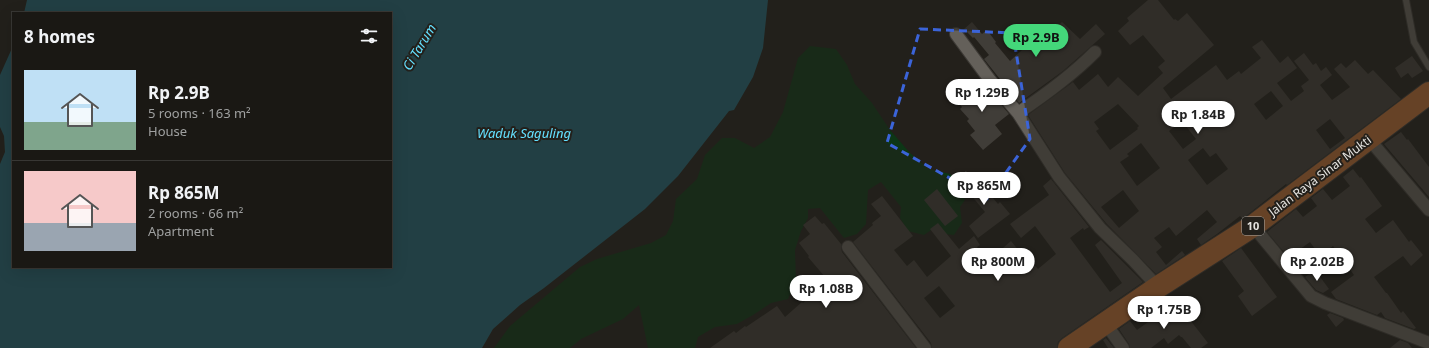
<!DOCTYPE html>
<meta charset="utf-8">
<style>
body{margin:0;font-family:"Noto Sans",sans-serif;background:#272522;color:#f1f3f6;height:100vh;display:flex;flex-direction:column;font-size:15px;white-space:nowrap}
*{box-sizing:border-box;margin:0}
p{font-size:13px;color:#9fa0a0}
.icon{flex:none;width:22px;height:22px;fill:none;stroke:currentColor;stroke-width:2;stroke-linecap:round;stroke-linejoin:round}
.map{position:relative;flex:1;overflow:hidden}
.drawer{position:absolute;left:12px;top:12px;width:380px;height:256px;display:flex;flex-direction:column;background:#1a1814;border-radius:0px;box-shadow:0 4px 16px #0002,0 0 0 1px #383734}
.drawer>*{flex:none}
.price{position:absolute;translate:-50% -34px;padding:0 9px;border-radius:14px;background:#fff;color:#222;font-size:13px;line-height:26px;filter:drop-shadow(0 1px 2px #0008)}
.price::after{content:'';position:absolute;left:50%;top:24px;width:12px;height:9px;margin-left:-6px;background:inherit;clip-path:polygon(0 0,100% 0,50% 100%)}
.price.current{background:#44d77a;color:#111}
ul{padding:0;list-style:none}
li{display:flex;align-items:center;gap:12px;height:100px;padding:0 12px}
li+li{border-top:1px solid #383734}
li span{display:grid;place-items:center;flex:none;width:112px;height:80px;border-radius:0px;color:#555}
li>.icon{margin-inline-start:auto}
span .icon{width:48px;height:48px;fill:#fffc;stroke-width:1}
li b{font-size:17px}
h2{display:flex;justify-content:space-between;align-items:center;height:48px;padding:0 12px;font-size:17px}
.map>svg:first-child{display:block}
.green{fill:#0d3616}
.water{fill:#236575}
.building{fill:#403d38;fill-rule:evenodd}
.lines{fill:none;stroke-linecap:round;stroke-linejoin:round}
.lane-casing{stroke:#3d3a36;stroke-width:8}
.street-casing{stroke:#3d3a36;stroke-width:14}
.highway-casing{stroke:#3d3a36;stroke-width:24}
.lane{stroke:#64605a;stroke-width:6}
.street{stroke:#64605a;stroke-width:12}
.highway{stroke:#b86b33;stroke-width:22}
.marked{fill:none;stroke:#3b64d9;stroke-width:3;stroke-dasharray:8 5;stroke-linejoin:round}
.labels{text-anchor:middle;stroke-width:4;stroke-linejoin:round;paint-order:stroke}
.shield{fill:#23201b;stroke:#aca9a5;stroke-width:1}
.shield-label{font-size:11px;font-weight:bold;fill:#e6e4e0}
.street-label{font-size:12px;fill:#e6e4e0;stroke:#23201b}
.water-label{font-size:13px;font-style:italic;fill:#64e0ff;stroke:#23201b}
</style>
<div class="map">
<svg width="1429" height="348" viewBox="0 0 1429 348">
<rect width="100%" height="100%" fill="#23201b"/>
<path class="green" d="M810 46 836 49 847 65 855 84 872 103 890 130 910 153 929 169 950 174 959 181 965 200 960 207 962 223 954 235 944 234 937 226 924 235 908 231 900 218 901 207 881 182 868 190 866 224 857 234 844 238 820 208 808 209V218L801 231 795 250 796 281 788 299 771 303 753 315 737 324 715 327 698 337 695 348H648L639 305 623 319 581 339 570 348H494L510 326 580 267 597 259 651 243 666 235 673 221 676 199 697 179 705 155 722 138H735L754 148 770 137 783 112 798 58Z"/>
<path class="water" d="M27 0H768L763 48 753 77 734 110 729 111 678 176 645 209 544 288 520 305 493 329 482 348H0V164L5 152 4 136 0 127V75L13 46V267H391V13H24Z"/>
<path class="building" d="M1148 0H1158L1174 20 1175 19 1178 21 1187 13 1214 45 1163 88 1171 99 1216 65 1227 80 1239 71 1241 74 1261 58 1252 47 1262 40 1280 63 1288 56 1297 68 1277 83 1291 101 1304 91 1301 86 1309 80 1294 61 1304 53 1313 65 1316 63 1321 71 1326 67 1332 75 1320 85 1332 100 1350 87 1334 69 1341 63 1346 68 1355 60 1368 74 1373 70 1401 99 1287 185 1286 184 1246 216 1242 218 1240 216 1217 234 1201 245 1197 239 1217 222 1207 210 1176 236 1169 227 1154 238 1162 247 1156 252 1166 265 1182 251 1185 255 1156 274 1106 223 1065 173 1028 115 1073 82 1079 90 1098 74 1108 87 1118 77 1138 96 1163 73 1158 67 1165 61 1143 35 1130 45 1118 31 1129 21 1127 18ZM1271 91 1283 106 1266 120 1254 104ZM1118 104 1139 126 1137 128 1138 129 1110 150 1096 131 1099 129 1094 122ZM1330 119 1345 138 1330 149 1316 130ZM1182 121 1196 139 1183 149 1169 131ZM1141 143 1160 168 1137 186 1120 162 1129 156 1127 154ZM1203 148 1210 157 1216 153 1228 169 1207 185 1188 160ZM1123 190 1139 211 1119 228 1101 207Z
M972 22 982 34 987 30 996 42 995 43 1010 61 1032 41 1033 42 1044 34 1046 37 1062 22 1080 39 1096 24 1105 34 1063 71 1019 103 984 59 989 55 974 37 973 38 964 29Z
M1412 56 1423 71 1412 78 1408 73 1401 78 1395 68Z
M980 79 1009 114 995 125 1002 134 983 150 970 135 975 131 967 121 969 119 960 109 962 107 956 100Z
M1401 132 1407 140 1408 139 1429 167V197L1384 144Z
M1353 169 1360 178 1361 177 1382 206 1365 219 1376 233 1393 220 1409 242 1411 240 1423 255 1411 266 1403 256 1374 277 1386 293H1387L1401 313 1403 311 1416 328 1414 329 1385 318 1381 312 1377 315 1336 299 1331 292 1354 275 1333 246 1320 256 1310 242 1296 252 1300 258 1293 263 1267 232 1296 209 1303 217 1317 206 1311 198 1323 189 1332 200 1350 186 1343 177Z
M966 171 977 185 980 183 998 204 1000 202 1010 214 978 238 969 226 985 212 957 178Z
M1051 179 1089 227 1084 230 1083 228 1070 238 1110 292 1122 283 1095 245 1101 240 1143 282 1062 338 1058 342 1057 348H932L931 343 853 242 873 225 872 223 881 216 871 204 882 196 913 236 894 250 907 266 914 260 927 277 951 256 930 229 938 223 959 249 974 236 980 245 977 247 1001 277 1016 264 1003 248 1011 241 1028 262 1030 260 1038 269 1056 254 1035 226 1021 238 1010 224 1049 195 1043 186ZM939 286 955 306 940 318 924 298Z
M937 189 958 216 945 226 924 200Z
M815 216 822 224 824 223 841 244V248L842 252 916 348H710L734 331 736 333 745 326 746 327 777 306 785 317 802 302 803 303 812 295 813 297 826 286 821 280 825 277 808 257 809 256 799 243 810 234 803 225Z
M1241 248 1277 297 1252 316 1238 296 1244 291 1222 261Z
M1315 270 1329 289 1323 293 1316 290 1305 277Z
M1176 302 1208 343 1201 348H1191L1182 337H1181L1179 335 1168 344 1164 338 1151 348H1130L1129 344 1119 329 1130 321 1137 330Z
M1330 313 1343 318 1344 320 1336 327 1327 315Z
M1106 338 1114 348H1108L1103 340Z
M1400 340 1408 343 1412 348H1390Z"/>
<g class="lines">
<g class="lane-casing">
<path id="lane" d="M1406 0 1414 42 1429 67"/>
</g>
<g class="street-casing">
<path id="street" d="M956 34 990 80 1018 113C1045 95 1072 75 1095 52
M1018 113 1059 177 1100 228 1133 260 1158 287
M1369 139 1429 210
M1253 226 1311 296 1325 303 1429 343
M848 247 925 348
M1106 324 1123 348"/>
</g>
<g class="highway-casing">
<path id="highway" d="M1069 348 1158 287 1253 226 1429 93"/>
</g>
<use href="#lane" class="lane"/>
<use href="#street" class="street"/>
<use href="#highway" class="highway"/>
</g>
<path d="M0 0H1429V348H0ZM920 29 1013 33 1030 139 987 199 887 143Z" fill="#23201b" fill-opacity=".55" fill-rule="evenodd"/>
<path class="marked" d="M920 29 1013 33 1030 139 987 199 887 143Z"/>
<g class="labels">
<rect class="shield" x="1242" y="217" width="22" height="18" rx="3"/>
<g class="shield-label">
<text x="1253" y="230">10</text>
</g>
<g class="street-label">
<text transform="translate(1320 176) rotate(-37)" y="4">Jalan Raya Sinar Mukti</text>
</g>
<g class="water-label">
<text transform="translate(419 47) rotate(-59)" y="5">Ci Tarum</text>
<text x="524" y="138">Waduk Saguling</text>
</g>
</g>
</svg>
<b class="price current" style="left:1036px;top:58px">Rp 2.9B</b>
<b class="price" style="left:982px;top:113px">Rp 1.29B</b>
<b class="price" style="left:1198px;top:135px">Rp 1.84B</b>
<b class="price" style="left:984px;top:206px">Rp 865M</b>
<b class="price" style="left:998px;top:282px">Rp 800M</b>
<b class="price" style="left:1317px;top:282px">Rp 2.02B</b>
<b class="price" style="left:826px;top:309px">Rp 1.08B</b>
<b class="price" style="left:1164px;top:330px">Rp 1.75B</b>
<section class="drawer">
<h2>8 homes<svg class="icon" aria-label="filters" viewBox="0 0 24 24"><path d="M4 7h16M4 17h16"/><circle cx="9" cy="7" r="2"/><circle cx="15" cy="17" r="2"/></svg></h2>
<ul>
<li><span style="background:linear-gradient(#bfe0f5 65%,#7fa58c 0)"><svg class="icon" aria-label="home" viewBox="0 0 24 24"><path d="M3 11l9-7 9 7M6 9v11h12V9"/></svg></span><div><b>Rp 2.9B</b><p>5 rooms · 163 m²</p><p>House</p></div></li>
<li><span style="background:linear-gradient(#f6c9c9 65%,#9aa5b1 0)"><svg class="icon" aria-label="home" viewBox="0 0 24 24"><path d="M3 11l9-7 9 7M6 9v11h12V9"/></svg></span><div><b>Rp 865M</b><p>2 rooms · 66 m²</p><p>Apartment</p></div></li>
</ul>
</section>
</div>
